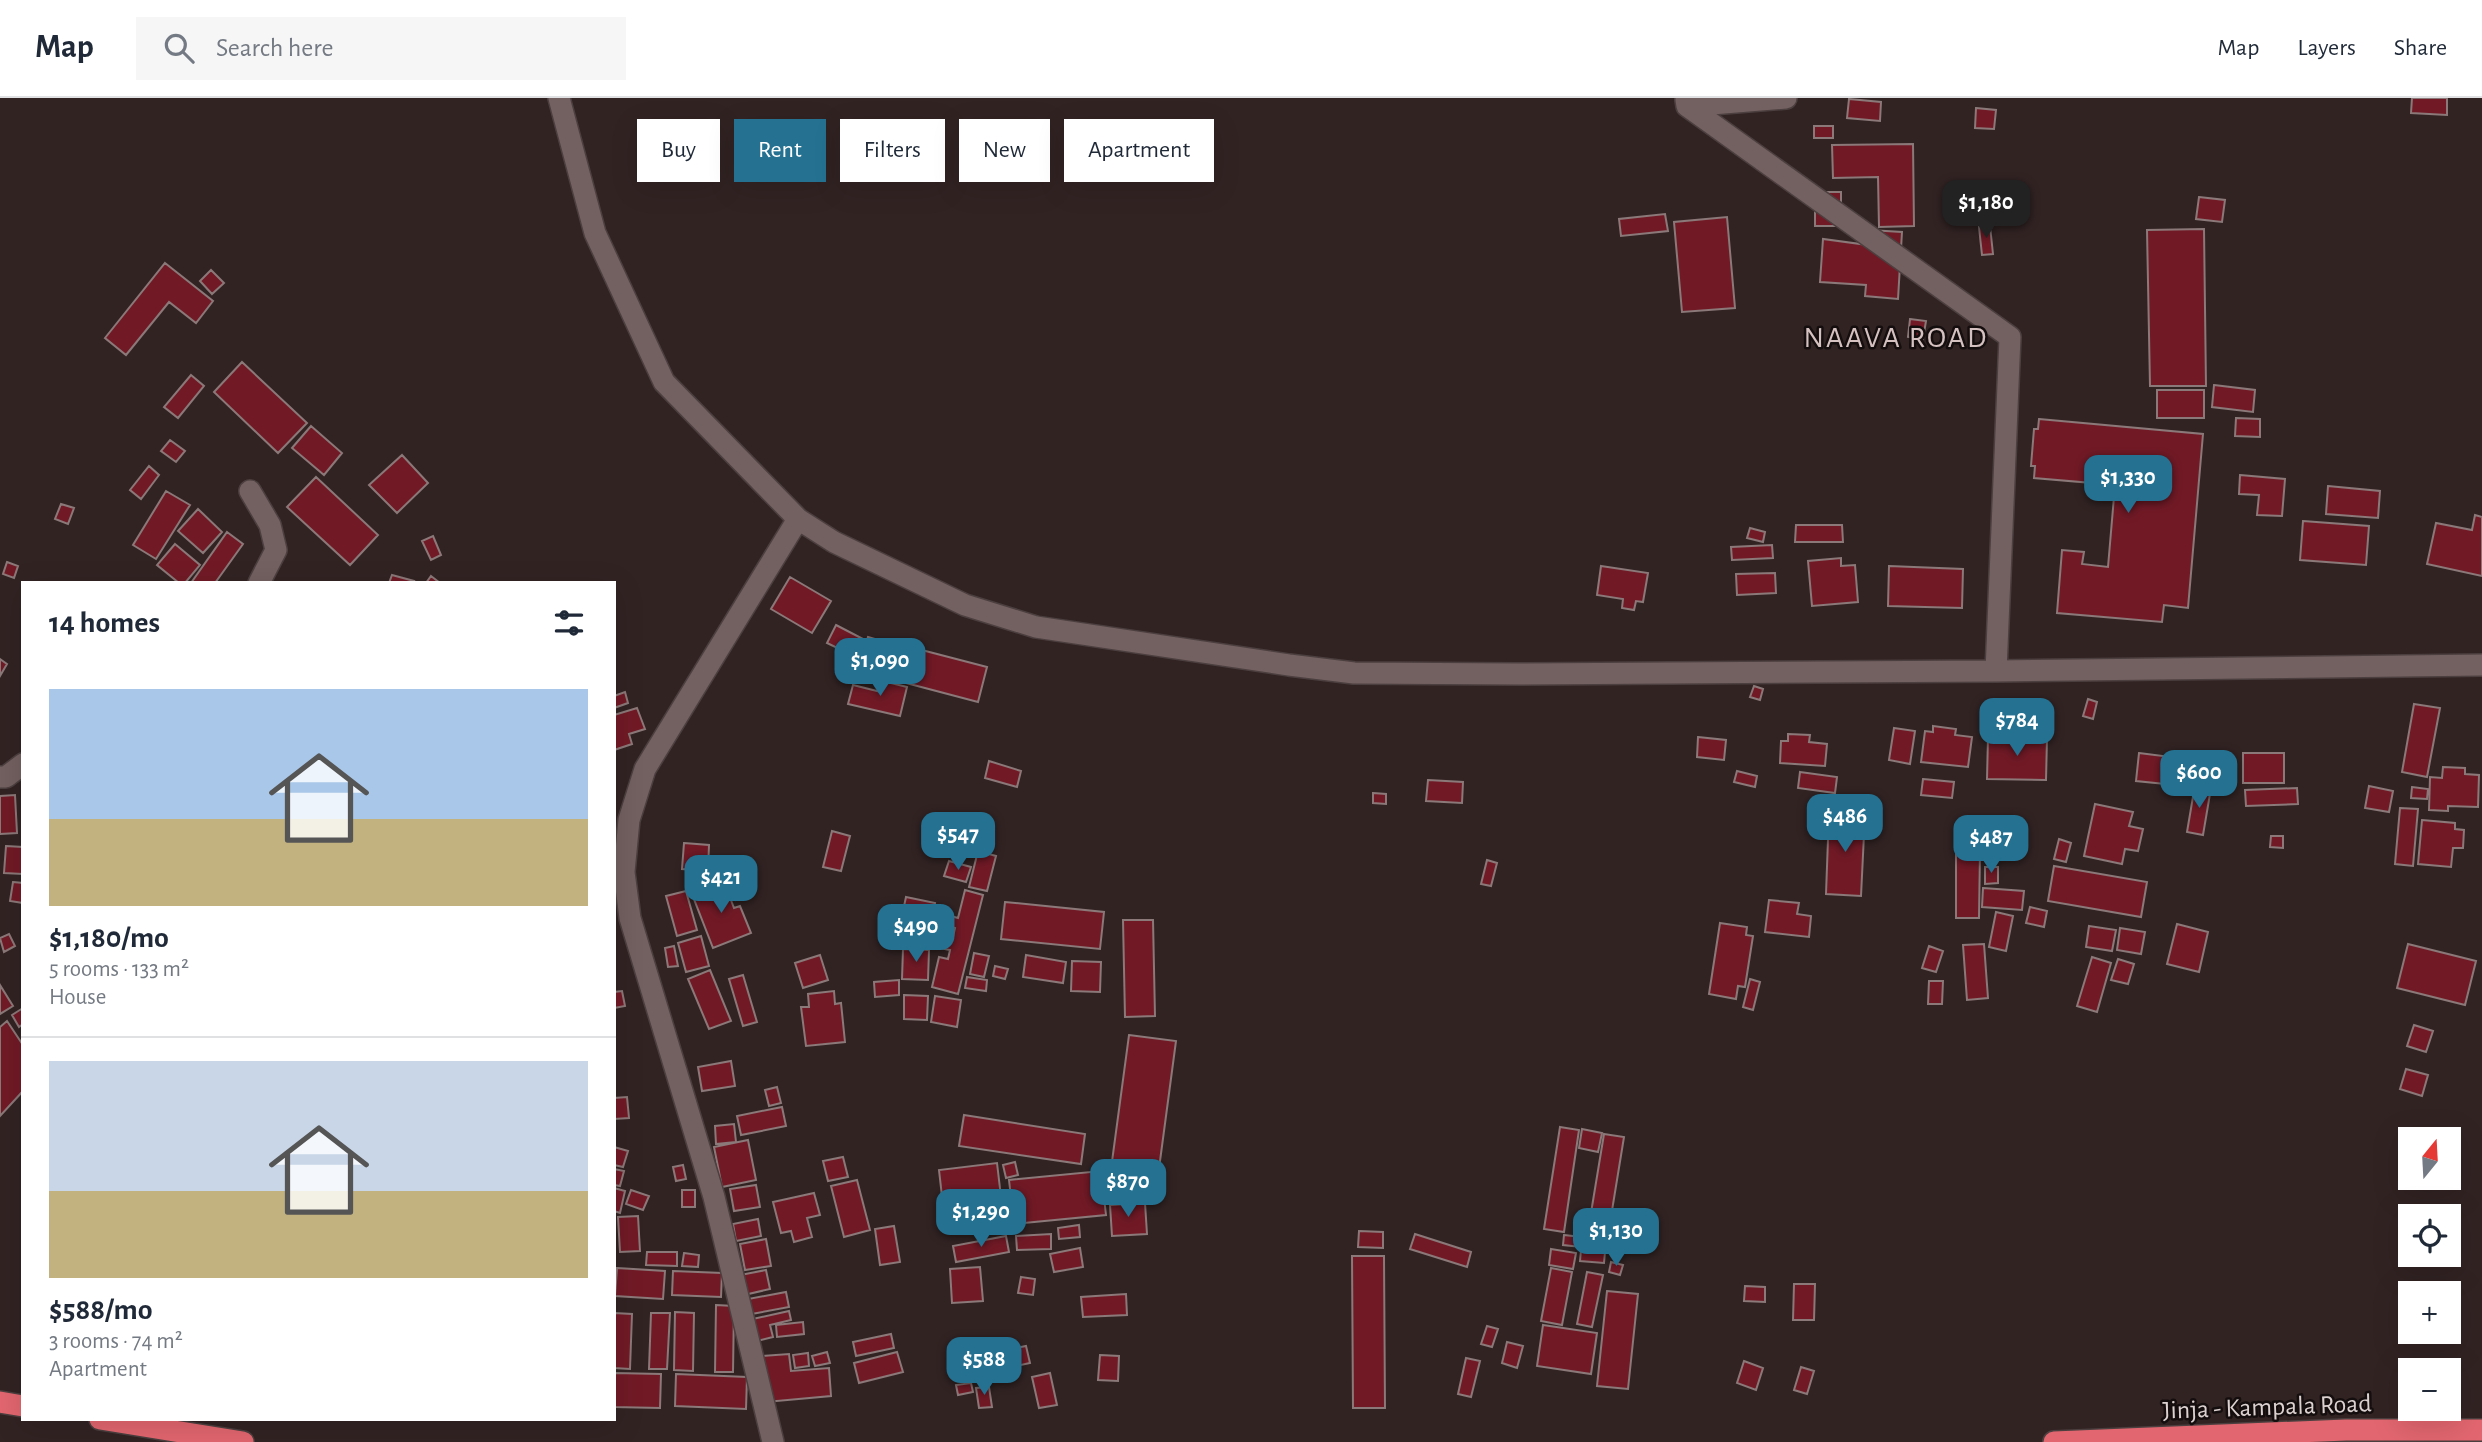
<!DOCTYPE html>
<meta charset="utf-8">
<style>
body{margin:0;font-family:"Alegreya Sans",sans-serif;background:#f6f6f7;color:#1f2937;height:100vh;display:flex;flex-direction:column;font-size:26px;white-space:nowrap}
*{box-sizing:border-box;margin:0}
p{font-size:23px;color:#747a83}
.icon{flex:none;width:38px;height:38px;fill:none;stroke:currentColor;stroke-width:2;stroke-linecap:round;stroke-linejoin:round}
.map{position:relative;flex:1;overflow:hidden}
.details{position:absolute;left:21px;top:483px;width:595px;height:840px;display:flex;flex-direction:column;background:#fff;border-radius:0px;box-shadow:0 7px 28px #0002}
.details>*{flex:none}
.top-card{position:absolute;left:637px;top:21px;width:665px;height:63px;display:flex;gap:14px}
.needle{width:46px;rotate:18deg}
.tools{position:absolute;left:2398px;top:1029px;display:grid;gap:14px}
.tools a{display:grid;place-items:center;width:63px;height:63px;border-radius:0px;background:#fff;box-shadow:0 7px 28px #0002;font-size:35px}
.price{position:absolute;translate:-50% -60px;padding:0 16px;border-radius:14px;background:#247191;color:#fff;font-size:23px;line-height:46px;filter:drop-shadow(0 2px 4px #0008)}
.price::after{content:'';position:absolute;left:50%;top:42px;width:21px;height:16px;margin-left:-10px;background:inherit;clip-path:polygon(0 0,100% 0,50% 100%)}
.price.current{background:#222;color:#fff}
ul{padding:0;list-style:none}
li{display:grid;align-content:center;gap:14px;height:371px;padding:0 28px}
li+li{border-top:2px solid #e0e1e3}
li span{display:grid;place-items:center;height:217px;border-radius:0px;color:#555}
li>.icon{margin-inline-start:auto}
span .icon{width:126px;height:126px;fill:#fffc;stroke-width:1}
li b{font-size:30px}
h2{display:flex;justify-content:space-between;align-items:center;height:84px;padding:0 28px;font-size:30px}
.chip{padding:0 24px;border-radius:0px;background:#fff;box-shadow:0 7px 28px #0002;font-size:24px;line-height:63px}
.chip.current{background:#247191;color:#fff}
header{display:flex;align-items:center;gap:42px;box-sizing:border-box;height:98px;padding:0 35px;background:#fff;border-bottom:2px solid #e0e1e3}
header strong{font-size:33px}
nav{display:flex;gap:38px;margin-inline-start:auto;font-size:24px}
.search{width:490px;height:63px;background:#f6f6f7;display:flex;align-items:center;gap:18px;box-sizing:border-box;padding:0 24px;border-radius:0px;color:#747a83;font-size:26px}
.map>svg:first-child{display:block}
.building{fill:#711a26;stroke:#8b7878;stroke-width:2}
.lines{fill:none;stroke-linecap:round;stroke-linejoin:round}
.minor-casing{stroke:#4c3f3f;stroke-width:24}
.highway-casing{stroke:#4c3f3f;stroke-width:24}
.minor{stroke:#736060;stroke-width:21}
.highway{stroke:#e2666f;stroke-width:21}
.labels{text-anchor:middle;stroke-width:5;stroke-linejoin:round;paint-order:stroke}
.street-label{font-size:26px;fill:#dcd1d1;stroke:#150e0e}
.quarter-label{font-size:30px;letter-spacing:2px;fill:#d5c1c0;stroke:#150e0e}
</style>
<header>
<strong>Map</strong>
<div class="search"><svg class="icon" aria-label="search" viewBox="0 0 24 24"><circle cx="10" cy="10" r="6"/><path d="M15 15l6 6"/></svg>Search here</div>
<nav><a>Map</a><a>Layers</a><a>Share</a></nav>
</header>
<div class="map">
<svg width="2482" height="1344" viewBox="0 0 2482 1344">
<rect width="100%" height="100%" fill="#322323"/>
<path class="building" d="M2412 0H2447V17L2411 15Z
M1849 1 1881 4 1880 23 1847 20Z
M1976 10 1996 12 1994 31 1975 30Z
M1814 28H1833V40H1814Z
M1913 46 1914 128 1879 129 1878 79 1833 80 1832 47Z
M1815 94H1841V128H1815Z
M2199 99 2225 102 2222 124 2196 121Z
M1665 116 1668 133 1621 138 1619 121Z
M1727 119 1735 210 1682 214 1674 124Z
M1990 128 1993 156 1982 157 1979 129Z
M2204 131 2206 288H2150L2147 132Z
M1869 132 1902 134 1898 201 1865 198 1866 187 1820 184 1823 141 1868 147Z
M165 165 213 203 196 225 169 204 126 257 105 240Z
M211 172 224 185 212 196 200 183Z
M1910 221 1926 223 1923 241 1908 239Z
M242 264 307 325 278 355 214 294Z
M191 277 204 288 178 320 164 309Z
M2214 287 2255 292 2253 314 2212 309Z
M2157 292H2204V320H2157Z
M2236 320 2260 321V339L2235 338Z
M2039 321 2203 336 2188 510 2164 507 2162 524 2057 515 2062 452 2084 454 2082 466 2108 469 2115 387 2034 380 2035 368H2031L2034 331H2038Z
M311 328 342 355 324 377 292 350Z
M170 342 185 353 176 364 161 353Z
M402 357 428 385 397 415 369 387Z
M149 368 159 377 141 401 130 392Z
M2240 377 2285 381 2282 418 2257 417 2259 397 2239 396Z
M316 379 378 437 350 467 287 409Z
M2328 388 2380 393 2378 420 2326 416Z
M166 393 190 407 156 461 133 447Z
M61 406 74 410 68 426 55 421Z
M198 411 222 434 203 455 178 433Z
M2475 417 2482 419V478L2427 466 2436 425 2472 432Z
M2303 423 2369 428 2366 467 2300 462Z
M1796 427H1842L1843 444H1795Z
M1750 430 1765 434 1763 444 1747 440Z
M227 434 243 446 215 485H191Z
M433 438 441 457 431 462 422 443Z
M175 446 200 467 185 485H179L157 467Z
M1772 447 1773 460 1732 462 1731 449Z
M1841 460V468L1855 467 1858 504 1812 508 1808 463Z
M7 464 18 468 14 480 3 476Z
M1601 468 1648 475 1643 504 1636 503 1634 512 1622 510 1623 501 1597 497Z
M1889 468 1963 471 1962 510 1888 508Z
M1775 475 1776 495 1737 497 1736 476Z
M392 477 414 483 413 485H389Z
M431 478 440 485H426Z
M790 479 831 503 812 535 771 511Z
M836 527 863 541 854 558 827 545Z
M868 539 909 551 900 584 859 572Z
M914 550 987 569 978 604 906 585Z
M0 561 7 566 0 578Z
M883 583 907 589 900 618 848 606 853 587 881 594Z
M1754 588 1763 591 1760 602 1750 599Z
M625 594 628 605 614 610V598Z
M2088 601 2097 604 2093 621 2083 618Z
M2414 606 2440 610 2427 679 2402 674Z
M637 610 645 631 629 636 632 646 614 652V617Z
M1933 628 1956 631 1955 637 1972 639 1968 669 1921 664 1925 633 1933 634Z
M1894 630 1915 633 1910 666 1889 662Z
M1788 636 1810 637 1809 644 1827 646 1825 668 1780 665 1781 643H1788Z
M1698 639 1726 642 1724 662 1697 659Z
M1988 639 2047 640 2046 682 1987 681Z
M2195 654 2230 655 2229 681 2195 679Z
M2139 655 2179 660 2175 687 2136 683Z
M2243 655H2284V685H2243Z
M989 663 1021 673 1017 689 985 680Z
M2443 669 2465 670V676L2479 677 2478 709 2448 708V713L2429 712 2430 679 2442 680Z
M1737 673 1757 678 1755 689 1734 684Z
M1800 674 1837 679 1835 695 1798 690Z
M1923 681 1954 684 1952 700 1921 697Z
M1428 682 1463 684 1462 705 1426 703Z
M2195 687 2211 690 2203 737 2187 734Z
M2369 688 2393 693 2389 714 2365 710Z
M2412 689 2428 691 2427 701 2411 700Z
M2297 690 2298 706 2246 708 2245 692Z
M1373 695 1386 696V706L1373 705Z
M15 697 17 735 0 736V698Z
M2095 706 2133 714 2129 728 2143 731 2138 753 2125 751 2122 766 2084 758Z
M2400 710 2418 711 2413 768 2395 766Z
M1829 714 1865 716 1861 798 1826 796Z
M2422 722 2455 725V731L2464 732 2463 750H2453L2451 769 2418 766Z
M832 733 850 738 841 773 823 769Z
M2271 738H2283V750L2270 749Z
M2059 741 2071 745 2066 764 2054 761Z
M684 745 709 747 708 773 682 771Z
M6 748 23 749V776L4 775Z
M978 753 996 758 987 793 969 789Z
M1956 753H1980L1979 820H1956Z
M1487 762 1497 765 1491 788 1481 786Z
M949 763 971 769 966 784 944 778Z
M2054 768 2147 784 2141 819 2048 803Z
M1985 769H1998V785L1985 786Z
M739 778 747 798 736 802 728 782Z
M703 781 705 788 691 793 689 785Z
M13 784 23 785V805L10 803Z
M724 784 734 810 740 808 751 835 713 850 692 796Z
M1983 790 2024 793 2022 812 1982 809Z
M965 792 983 797 958 896 932 889 939 859 948 861 950 852 939 850 943 836 953 839 955 830 944 828 947 817 958 820Z
M686 793 697 832 677 838 666 798Z
M906 799 935 805 932 820 903 813Z
M1769 802 1799 805 1797 816 1811 818 1809 839 1765 834Z
M1005 804 1104 814 1100 851 1001 841Z
M2030 809 2047 813 2044 829 2026 825Z
M1996 814 2013 818 2006 853 1989 849Z
M1123 822H1153L1155 918 1125 919Z
M1720 825 1747 829 1746 837 1753 838 1745 889 1738 888 1736 901 1709 896Z
M2177 826 2208 834 2199 874 2167 866Z
M2089 828 2116 832 2112 853 2086 849Z
M2120 830 2145 834 2141 856 2117 852Z
M9 836 15 848 4 854 0 840Z
M701 838 709 868 686 874 678 845Z
M1984 846 1988 900 1967 902 1963 847Z
M2408 846 2476 863 2465 907 2397 890Z
M674 848 678 868 668 869 665 850Z
M1929 848 1943 853 1936 874 1922 870Z
M903 851 929 852 928 882 902 881Z
M974 855 989 858 984 879 970 876Z
M820 857 828 882 803 890 795 865Z
M1026 857 1066 864 1063 885 1023 879Z
M2092 859 2111 865 2097 914 2077 908Z
M2118 861 2134 866 2128 886 2111 882Z
M1072 863 1101 864 1100 894 1071 893Z
M995 868 1008 871 1005 881 993 878Z
M710 872 731 923 709 931 688 881Z
M743 877 757 924 743 928 729 881Z
M967 879 987 882 986 893 965 890Z
M1750 881 1760 884 1753 912 1743 909Z
M899 882V897L875 899 874 884Z
M1929 883H1943L1942 906H1928Z
M0 887 13 908 0 916Z
M622 893 625 908 614 910V894Z
M834 893 835 906 841 905 845 944 806 948 801 909H809L808 896Z
M904 897 928 898 927 922 904 921Z
M935 898 961 902 957 929 931 924Z
M23 910V926L19 929 12 917Z
M7 923 23 947V993L0 1018V929Z
M2414 927 2433 933 2426 954 2407 948Z
M1129 937 1176 943 1158 1078 1111 1071Z
M731 963 735 988 702 993 698 969Z
M2406 971 2428 977 2422 998 2400 991Z
M777 989 781 1005 769 1008 765 992Z
M627 999 629 1020 614 1021V1000Z
M782 1009 786 1028 741 1037 737 1018Z
M964 1017 1085 1036 1081 1066 959 1048Z
M734 1026 736 1044 716 1046 715 1028Z
M1560 1029 1579 1032 1564 1134 1544 1131Z
M1582 1031 1602 1035 1598 1054 1579 1050Z
M1604 1036 1624 1039 1609 1131 1589 1127Z
M748 1042 756 1082 722 1089 714 1049Z
M614 1049 628 1053 623 1069 614 1067Z
M843 1059 848 1079 828 1083 823 1063Z
M1015 1064 1018 1077 1006 1080 1003 1067Z
M997 1065 1001 1099 943 1107 939 1072Z
M683 1067 686 1081 676 1083 673 1069Z
M614 1071 624 1073 620 1088 614 1087Z
M1101 1073 1106 1117 1014 1126 1009 1082Z
M1132 1080 1134 1100 1109 1101 1108 1082Z
M857 1082 870 1132 844 1139 831 1088Z
M1152 1086 1154 1100 1141 1102 1139 1088Z
M756 1087 760 1109 734 1113 730 1091Z
M614 1090 625 1093 620 1115 614 1113Z
M631 1092 649 1098 643 1112 626 1106Z
M682 1092H695V1109H682Z
M814 1095 820 1117 807 1120 812 1139 794 1144 791 1133 781 1135 773 1104Z
M1145 1105 1147 1136 1112 1138 1110 1107Z
M638 1118 640 1153 620 1154 618 1119Z
M758 1121 761 1138 736 1143 733 1126Z
M1079 1127 1080 1139 1059 1141 1058 1130Z
M894 1128 900 1164 880 1167 875 1131Z
M1359 1133 1383 1134V1150L1358 1149Z
M1051 1136V1151L1017 1152 1016 1138Z
M1415 1136 1471 1154 1467 1169 1410 1151Z
M1564 1137 1581 1139V1149L1563 1147Z
M1592 1137 1608 1139 1607 1150 1591 1148Z
M1006 1138 1009 1154 956 1164 953 1148Z
M766 1141 771 1168 745 1172 740 1146Z
M1080 1150 1083 1169 1054 1174 1050 1156Z
M1551 1151 1576 1155 1573 1171 1549 1167Z
M1581 1152 1605 1154 1604 1165 1580 1163Z
M647 1154H677V1168L646 1167Z
M684 1155 699 1157 698 1169 682 1168Z
M1352 1158H1384L1385 1310H1353Z
M1611 1164 1623 1167 1620 1177 1609 1174Z
M980 1169 983 1203 952 1205 950 1171Z
M617 1170 665 1173 663 1201 615 1198Z
M1551 1170 1572 1174 1562 1227 1541 1223Z
M766 1172 770 1191 744 1197 740 1177Z
M673 1173 722 1175 721 1199 672 1197Z
M1587 1174 1603 1177 1592 1229 1577 1226Z
M1021 1179 1035 1181 1033 1197 1018 1195Z
M1794 1186H1815L1814 1222H1793Z
M1745 1188 1765 1189V1204L1744 1203Z
M1607 1193 1638 1196 1628 1291 1597 1288Z
M786 1194 789 1209 746 1217 743 1202Z
M1126 1196 1127 1217 1083 1219 1081 1199Z
M716 1207 734 1208 733 1274H715Z
M789 1213 791 1222 770 1227 773 1239 753 1244 748 1222Z
M675 1214 694 1215 693 1273 674 1272Z
M614 1215 632 1216 630 1271 614 1270Z
M651 1215H670L667 1271H649Z
M803 1224 804 1236 777 1239 776 1227Z
M1543 1227 1597 1235 1591 1276 1537 1268Z
M1487 1228 1498 1231 1492 1249 1481 1246Z
M891 1236 894 1250 856 1258 853 1244Z
M1507 1244 1523 1248 1517 1270 1502 1265Z
M1026 1248 1030 1265 971 1278 967 1260Z
M827 1254 830 1265 815 1268 812 1258Z
M897 1254 903 1274 859 1285 854 1265Z
M808 1255 809 1268 795 1270 793 1257Z
M789 1256 791 1273 829 1270 831 1298 766 1304 762 1258Z
M1100 1257 1119 1258 1118 1283 1098 1282Z
M1466 1260 1480 1263 1471 1299 1458 1296Z
M1744 1263 1763 1270 1756 1292 1737 1285Z
M1801 1269 1814 1273 1807 1296 1794 1292Z
M614 1275 661 1276 660 1310 614 1309Z
M1050 1275 1057 1307 1039 1310 1032 1279Z
M676 1276 747 1279 746 1311 675 1308Z
M971 1285 973 1294 958 1297 956 1287Z
M989 1289 992 1309 979 1310 976 1290Z"/>
<g class="lines">
<g class="minor-casing">
<path id="minor" d="M559 0 595 135 664 284 798 421 834 444 965 507 1036 529 1289 567 1354 575 1519 576 1996 573 2482 567
M1686 2 1687 8 1786 0
M1687 8 2010 239 1996 573
M250 393 270 427 276 452 259 485
M0 679H6L23 666
M773 1344 714 1099 630 820 624 774 629 722 645 671 798 421"/>
</g>
<g class="highway-casing">
<path id="highway" d="M0 1304 23 1308
M100 1321 243 1344
M2054 1344 2346 1332H2482"/>
</g>
<use href="#minor" class="minor"/>
<use href="#highway" class="highway"/>
</g>
<g class="labels">
<g class="street-label">
<text transform="translate(2267 1308) rotate(-2)" y="9">Jinja - Kampala Road</text>
</g>
<g class="quarter-label">
<text x="1896" y="249">NAAVA ROAD</text>
</g>
</g>
</svg>
<div class="tools">
<a><svg class="needle" viewBox="-14 -14 28 28"><path d="M0-13l5 13h-10z" fill="#e53935"/><path d="M0 13l5-13h-10z" fill="#747a83"/></svg></a>
<a><svg class="icon" aria-label="locate" viewBox="0 0 24 24"><circle cx="12" cy="12" r="6"/><path d="M12 2v4M12 18v4M2 12h4M18 12h4"/></svg></a>
<a>+</a>
<a>−</a>
</div>
<b class="price current" style="left:1986px;top:142px">$1,180</b>
<b class="price" style="left:2128px;top:417px">$1,330</b>
<b class="price" style="left:880px;top:600px">$1,090</b>
<b class="price" style="left:2017px;top:660px">$784</b>
<b class="price" style="left:2199px;top:712px">$600</b>
<b class="price" style="left:1845px;top:756px">$486</b>
<b class="price" style="left:958px;top:774px">$547</b>
<b class="price" style="left:1991px;top:777px">$487</b>
<b class="price" style="left:721px;top:817px">$421</b>
<b class="price" style="left:916px;top:866px">$490</b>
<b class="price" style="left:1128px;top:1121px">$870</b>
<b class="price" style="left:981px;top:1151px">$1,290</b>
<b class="price" style="left:1616px;top:1170px">$1,130</b>
<b class="price" style="left:984px;top:1299px">$588</b>
<div class="top-card">
<a class="chip">Buy</a>
<a class="chip current">Rent</a>
<a class="chip">Filters</a>
<a class="chip">New</a>
<a class="chip">Apartment</a>
</div>
<section class="details">
<h2>14 homes<svg class="icon" aria-label="filters" viewBox="0 0 24 24"><path d="M4 7h16M4 17h16"/><circle cx="9" cy="7" r="2"/><circle cx="15" cy="17" r="2"/></svg></h2>
<ul>
<li><span style="background:linear-gradient(#a9c7e8 60%,#c2b280 0)"><svg class="icon" aria-label="home" viewBox="0 0 24 24"><path d="M3 11l9-7 9 7M6 9v11h12V9"/></svg></span><div><b>$1,180/mo</b><p>5 rooms · 133 m²</p><p>House</p></div></li>
<li><span style="background:linear-gradient(#c9d6e8 60%,#c2b280 0)"><svg class="icon" aria-label="home" viewBox="0 0 24 24"><path d="M3 11l9-7 9 7M6 9v11h12V9"/></svg></span><div><b>$588/mo</b><p>3 rooms · 74 m²</p><p>Apartment</p></div></li>
</ul>
</section>
</div>
